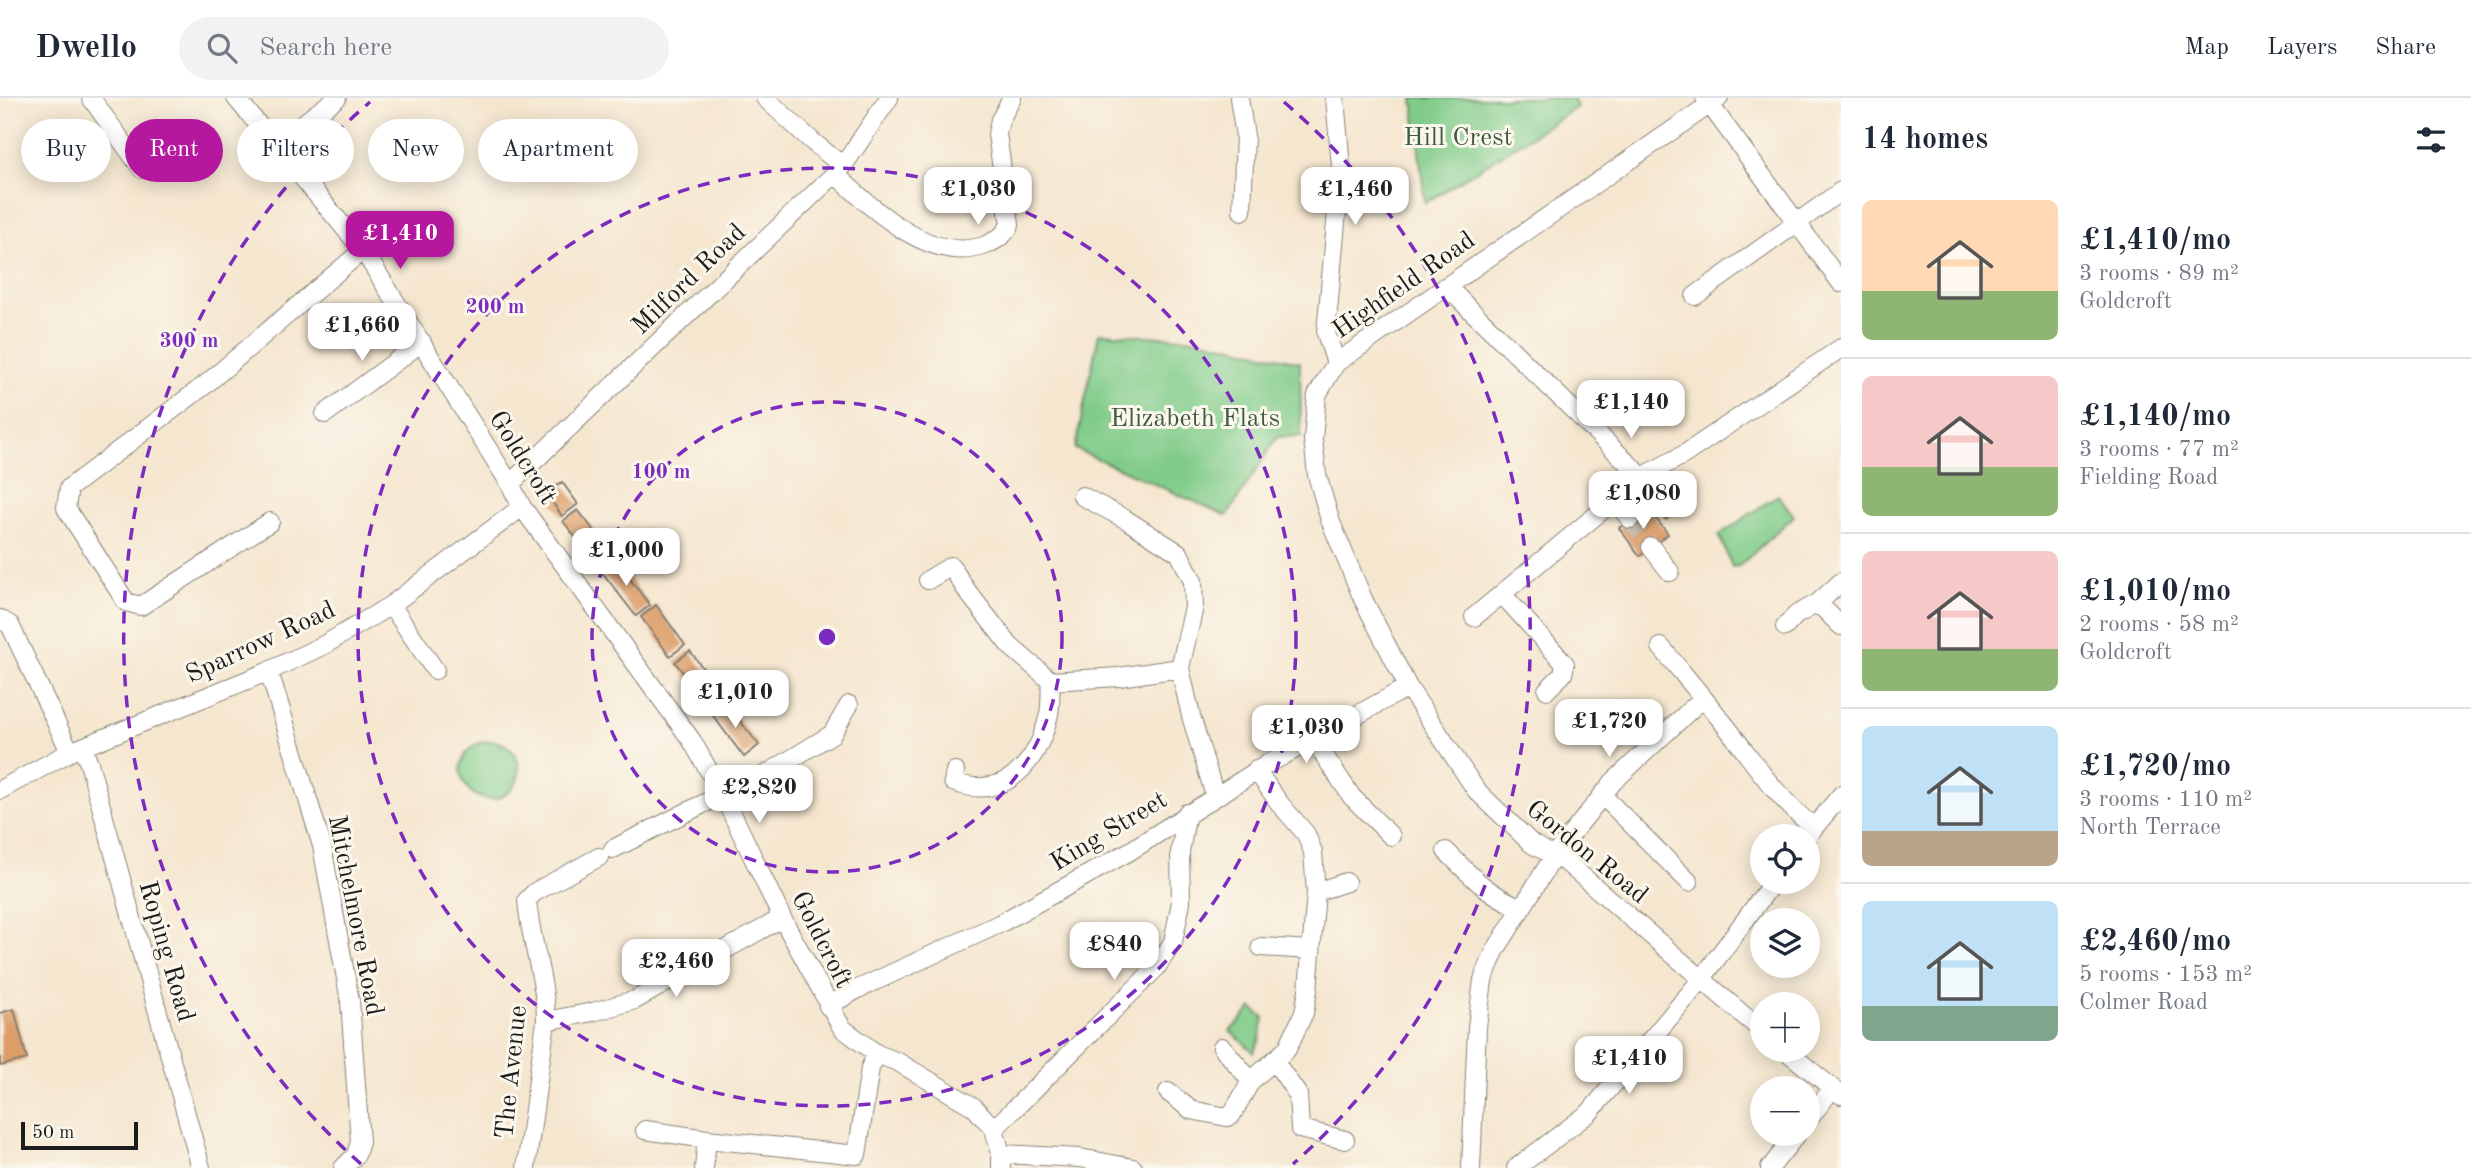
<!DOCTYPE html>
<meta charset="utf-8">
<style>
body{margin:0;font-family:"Old Standard TT",serif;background:#f2f2f3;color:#1f2937;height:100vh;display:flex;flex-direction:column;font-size:26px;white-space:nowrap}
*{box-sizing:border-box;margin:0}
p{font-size:23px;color:#747a83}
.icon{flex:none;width:38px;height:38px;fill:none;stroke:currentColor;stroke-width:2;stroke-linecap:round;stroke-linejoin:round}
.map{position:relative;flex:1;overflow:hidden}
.details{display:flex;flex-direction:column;background:#fff;width:630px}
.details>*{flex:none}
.hud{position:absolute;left:21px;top:21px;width:665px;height:63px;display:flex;gap:14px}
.controls{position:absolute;left:1750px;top:726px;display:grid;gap:14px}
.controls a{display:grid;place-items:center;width:70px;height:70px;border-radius:50%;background:#fff;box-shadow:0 4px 18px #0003;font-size:35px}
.scale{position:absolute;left:21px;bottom:18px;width:117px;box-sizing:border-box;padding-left:7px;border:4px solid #1c1c1c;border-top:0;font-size:19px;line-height:24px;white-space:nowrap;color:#1c1c1c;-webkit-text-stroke:5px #fbf7ec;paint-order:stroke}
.price{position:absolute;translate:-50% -60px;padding:0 16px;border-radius:14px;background:#fff;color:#222;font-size:23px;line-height:46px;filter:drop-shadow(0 2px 4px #0008)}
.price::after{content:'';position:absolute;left:50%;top:42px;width:21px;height:16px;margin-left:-10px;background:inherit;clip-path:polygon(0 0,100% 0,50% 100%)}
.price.on{background:#b5179e;color:#fff}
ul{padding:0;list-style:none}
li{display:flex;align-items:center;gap:21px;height:175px;padding:0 21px}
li+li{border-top:2px solid #e0e1e3}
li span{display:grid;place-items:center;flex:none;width:196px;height:140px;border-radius:10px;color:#555}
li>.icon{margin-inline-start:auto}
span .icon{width:84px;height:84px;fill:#fffc;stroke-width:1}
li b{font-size:30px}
h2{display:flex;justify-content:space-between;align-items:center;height:84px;padding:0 21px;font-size:30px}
.chip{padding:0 24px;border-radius:32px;background:#fff;box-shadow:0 4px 18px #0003;font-size:24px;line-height:63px}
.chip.on{background:#b5179e;color:#fff}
header{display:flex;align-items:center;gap:42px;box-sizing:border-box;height:98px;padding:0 35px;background:#fff;border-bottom:2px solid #e0e1e3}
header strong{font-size:33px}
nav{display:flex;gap:38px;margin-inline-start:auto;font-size:24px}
.search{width:490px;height:63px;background:#f2f2f3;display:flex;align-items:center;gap:18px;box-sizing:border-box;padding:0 24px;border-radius:38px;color:#747a83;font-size:26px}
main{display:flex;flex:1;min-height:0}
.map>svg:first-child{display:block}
.green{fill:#81cc8a;stroke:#4e7453;stroke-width:2}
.building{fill:#dc9d67}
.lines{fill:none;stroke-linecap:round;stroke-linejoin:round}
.minor-tunnel{stroke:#cabeab;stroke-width:18;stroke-dasharray:18 9;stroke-linecap:butt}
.minor-casing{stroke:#888176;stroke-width:20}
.minor{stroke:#fff;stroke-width:18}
.ring{fill:none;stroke:#7b2cbf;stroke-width:3.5;stroke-dasharray:12 9}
.labels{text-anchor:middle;stroke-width:6;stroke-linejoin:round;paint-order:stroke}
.park-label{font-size:26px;fill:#3f5a42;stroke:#fbf7ec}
.street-label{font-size:26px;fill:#1c1c1c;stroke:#fbf7ec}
.centre{fill:#7b2cbf;stroke:#fbf7ec;stroke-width:3.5}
.ring-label{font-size:21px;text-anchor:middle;font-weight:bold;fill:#7b2cbf;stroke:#fbf7ec;stroke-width:6;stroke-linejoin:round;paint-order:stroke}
</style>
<header>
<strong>Dwello</strong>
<div class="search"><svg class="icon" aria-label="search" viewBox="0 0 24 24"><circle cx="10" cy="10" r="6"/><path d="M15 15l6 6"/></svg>Search here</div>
<nav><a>Map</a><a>Layers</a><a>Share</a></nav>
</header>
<main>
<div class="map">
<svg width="1841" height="1070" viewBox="0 0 1841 1070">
<rect width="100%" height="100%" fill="#fbf7ec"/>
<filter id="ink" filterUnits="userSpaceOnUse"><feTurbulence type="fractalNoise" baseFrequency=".0143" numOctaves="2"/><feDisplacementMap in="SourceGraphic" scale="14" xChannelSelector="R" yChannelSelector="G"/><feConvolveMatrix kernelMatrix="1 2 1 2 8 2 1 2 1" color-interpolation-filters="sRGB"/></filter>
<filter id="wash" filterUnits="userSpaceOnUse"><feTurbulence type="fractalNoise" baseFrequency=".00686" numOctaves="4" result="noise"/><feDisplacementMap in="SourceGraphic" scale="28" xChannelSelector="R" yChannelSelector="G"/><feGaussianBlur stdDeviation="1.57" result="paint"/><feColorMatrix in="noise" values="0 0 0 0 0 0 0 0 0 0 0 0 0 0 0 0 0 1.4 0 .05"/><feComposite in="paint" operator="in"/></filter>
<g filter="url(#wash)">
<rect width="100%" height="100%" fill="#f5e6cf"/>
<path class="green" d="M1413 0H1573L1577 9 1425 105Z
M1099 235 1198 241 1300 264 1301 338 1277 339 1227 418 1075 351Z
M1778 397 1794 418 1739 468 1732 469 1719 437Z
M461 672a29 29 0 1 1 58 0a29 29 0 1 1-58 0Z
M1252 910 1264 920 1260 941 1254 954 1230 933Z"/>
<g id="blocks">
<path class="building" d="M562 384 578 406 562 418 546 395Z
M1679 390 1689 405 1666 421 1656 406Z
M1647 409 1668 436 1640 458 1619 430Z
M578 412 612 456 597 467 563 423Z
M616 463 650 507 636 518 602 474Z
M656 507 685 547 670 558 641 519Z
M690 553 723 597 709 608 675 564Z
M725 604 759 647 744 659 711 615Z
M14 911 27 961 0 968V915Z"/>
</g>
</g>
<g filter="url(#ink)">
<use href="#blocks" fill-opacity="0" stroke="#888176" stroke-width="2"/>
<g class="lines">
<path class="minor-tunnel" d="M1630 421 1651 449"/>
<g class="minor-casing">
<path id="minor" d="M91 0 142 71
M236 0 363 152 510 386 522 409 692 643 726 703 782 820 842 930 877 956 898 964 974 1009 994 1031 1001 1056V1070
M765 0 813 44 843 68
M1239 0 1245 38 1242 113
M1335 0 1341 69 1326 235 1336 265
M1705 0 1841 185
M1719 0 1336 265 1317 297 1313 341 1317 377 1330 422 1363 501 1408 589 1476 692 1532 746 1567 765 1762 933
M276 46 337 0
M835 76C872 110 931 168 986 147 997 142 1004 138 1010 127L997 36 1000 22 1012 0
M1446 188 1642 379 1685 356 1841 250
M1695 198 1841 93
M325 316 422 244
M510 386 843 68 889 0
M1082 398 1125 421 1179 455 1193 483 1194 509 1180 570 1191 618 1215 698
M1614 401 1630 421
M270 424 141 508 126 504 66 410 69 390 205 287 363 152
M1651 449 1670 474
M928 482 951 468 967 493 1010 548 1051 583 1119 579 1180 570
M1502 496 1565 566 1563 576 1547 592
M1818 505 1841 528
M391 507 435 572
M1474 519 1642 379
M0 521 10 527 70 654
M1785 529 1796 517 1818 505 1841 484
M1661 549C1684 577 1707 604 1729 632 1755 666 1779 703 1814 729
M267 574 273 586 322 748 350 903 360 1044 356 1057 343 1070
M1313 641 1352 699 1391 738
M82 650 89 665 201 1070
M955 673 953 684C1006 704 1038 664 1049 616 1051 606 1050 593 1051 583
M0 692 70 654 267 574 326 546 391 507 522 409
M1602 697 1689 784
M1807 738 1841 697
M613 751 721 697 762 679 832 636 849 607
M1446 753C1472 779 1487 796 1522 810
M1316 794 1346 784
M1261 849 1311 852
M828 908 858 891 999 826 1130 753 1266 667 1408 589
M546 923 593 914 635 902 782 820
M1222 949 1251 983 1287 951 1304 915 1308 892 1316 794 1313 754 1306 736 1280 706 1256 672
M1785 952 1841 997
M1274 962 1298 997 1300 1031 1345 1042
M1168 994 1191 1012 1227 1019 1231 1018 1251 983
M1808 1022 1832 991
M994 1031 1156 870 1173 844 1181 804 1180 754 1187 715
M645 1032 707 1041 704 1070
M707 1041 857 1057 870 970 877 956
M1001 1056 1080 1060 1133 1070
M526 1070 546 923C546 882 530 843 527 802L535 794 599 759
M1471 1070 1477 929 1483 882 1495 853 1554 758 1613 684 1702 601
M1516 1070 1589 1015 1701 882 1773 784
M1770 1070 1797 1036"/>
</g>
<use href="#minor" class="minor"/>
</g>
</g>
<g class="ring">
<circle cx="827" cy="539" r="235"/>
<circle cx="827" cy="539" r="469"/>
<path d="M361 1066A704 704 0 0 1 370 4M1284 4A704 704 0 0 1 1293 1066"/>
</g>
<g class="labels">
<g class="park-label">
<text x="1458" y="47">Hill Crest</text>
<text x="1195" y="328">Elizabeth Flats</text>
</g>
<g class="street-label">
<text transform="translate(688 180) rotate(-44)" y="9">Milford Road</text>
<text transform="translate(1403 186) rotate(-35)" y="9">Highfield Road</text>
<text transform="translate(524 359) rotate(58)" y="9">Goldcroft</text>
<text transform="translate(260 543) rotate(-25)" y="9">Sparrow Road</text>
<text transform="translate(1108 732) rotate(-31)" y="9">King Street</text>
<text transform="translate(1588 753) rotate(39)" y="9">Gordon Road</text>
<text transform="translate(357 817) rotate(79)" y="9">Mitchelmore Road</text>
<text transform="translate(823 841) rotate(63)" y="9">Goldcroft</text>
<text transform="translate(168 853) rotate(74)" y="9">Roping Road</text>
<text transform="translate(510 974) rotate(-84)" y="9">The Avenue</text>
</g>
</g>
<circle cx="827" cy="539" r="10" class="centre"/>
<g class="ring-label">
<text x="495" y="215">200 m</text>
<text x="189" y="249">300 m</text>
<text x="661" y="380">100 m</text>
</g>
</svg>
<div class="controls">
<a><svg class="icon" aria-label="locate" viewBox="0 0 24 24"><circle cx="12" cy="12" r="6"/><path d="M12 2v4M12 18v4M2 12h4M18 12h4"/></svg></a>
<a><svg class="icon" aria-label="layers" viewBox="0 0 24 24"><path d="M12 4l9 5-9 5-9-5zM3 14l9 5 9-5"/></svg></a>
<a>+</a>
<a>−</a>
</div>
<div class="scale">50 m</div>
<b class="price" style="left:978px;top:129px">£1,030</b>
<b class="price" style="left:1355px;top:129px">£1,460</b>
<b class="price on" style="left:400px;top:173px">£1,410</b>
<b class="price" style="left:362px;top:265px">£1,660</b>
<b class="price" style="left:1631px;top:342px">£1,140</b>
<b class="price" style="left:1643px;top:433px">£1,080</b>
<b class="price" style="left:626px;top:490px">£1,000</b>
<b class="price" style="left:735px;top:632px">£1,010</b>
<b class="price" style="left:1609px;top:661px">£1,720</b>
<b class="price" style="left:1306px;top:667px">£1,030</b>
<b class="price" style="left:759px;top:727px">£2,820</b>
<b class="price" style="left:1114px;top:884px">£840</b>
<b class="price" style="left:676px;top:901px">£2,460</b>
<b class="price" style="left:1629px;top:998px">£1,410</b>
<div class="hud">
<a class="chip">Buy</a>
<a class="chip on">Rent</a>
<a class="chip">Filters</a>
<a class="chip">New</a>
<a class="chip">Apartment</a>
</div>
</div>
<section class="details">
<h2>14 homes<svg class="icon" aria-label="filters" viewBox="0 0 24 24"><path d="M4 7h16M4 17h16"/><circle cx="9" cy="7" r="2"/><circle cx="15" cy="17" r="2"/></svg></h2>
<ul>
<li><span style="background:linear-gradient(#ffd9b3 65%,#8fb573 0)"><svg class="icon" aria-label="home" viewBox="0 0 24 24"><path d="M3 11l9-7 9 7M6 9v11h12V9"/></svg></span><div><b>£1,410/mo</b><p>3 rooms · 89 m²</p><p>Goldcroft</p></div></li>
<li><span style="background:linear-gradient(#f6c9c9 65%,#8fb573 0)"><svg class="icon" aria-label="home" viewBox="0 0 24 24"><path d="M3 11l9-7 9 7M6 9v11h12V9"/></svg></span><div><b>£1,140/mo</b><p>3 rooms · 77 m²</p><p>Fielding Road</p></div></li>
<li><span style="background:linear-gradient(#f6c9c9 70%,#8fb573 0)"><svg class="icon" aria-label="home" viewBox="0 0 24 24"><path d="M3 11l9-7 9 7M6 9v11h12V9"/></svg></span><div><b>£1,010/mo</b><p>2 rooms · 58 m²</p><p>Goldcroft</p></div></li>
<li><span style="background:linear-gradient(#bfe0f5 75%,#b9a48a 0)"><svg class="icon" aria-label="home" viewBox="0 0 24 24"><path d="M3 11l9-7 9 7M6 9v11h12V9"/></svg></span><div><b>£1,720/mo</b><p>3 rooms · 110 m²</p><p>North Terrace</p></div></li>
<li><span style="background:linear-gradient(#bfe0f5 75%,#7fa58c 0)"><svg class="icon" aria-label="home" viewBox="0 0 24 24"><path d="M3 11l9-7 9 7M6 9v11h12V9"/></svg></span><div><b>£2,460/mo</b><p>5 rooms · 153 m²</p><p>Colmer Road</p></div></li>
</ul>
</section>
</main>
